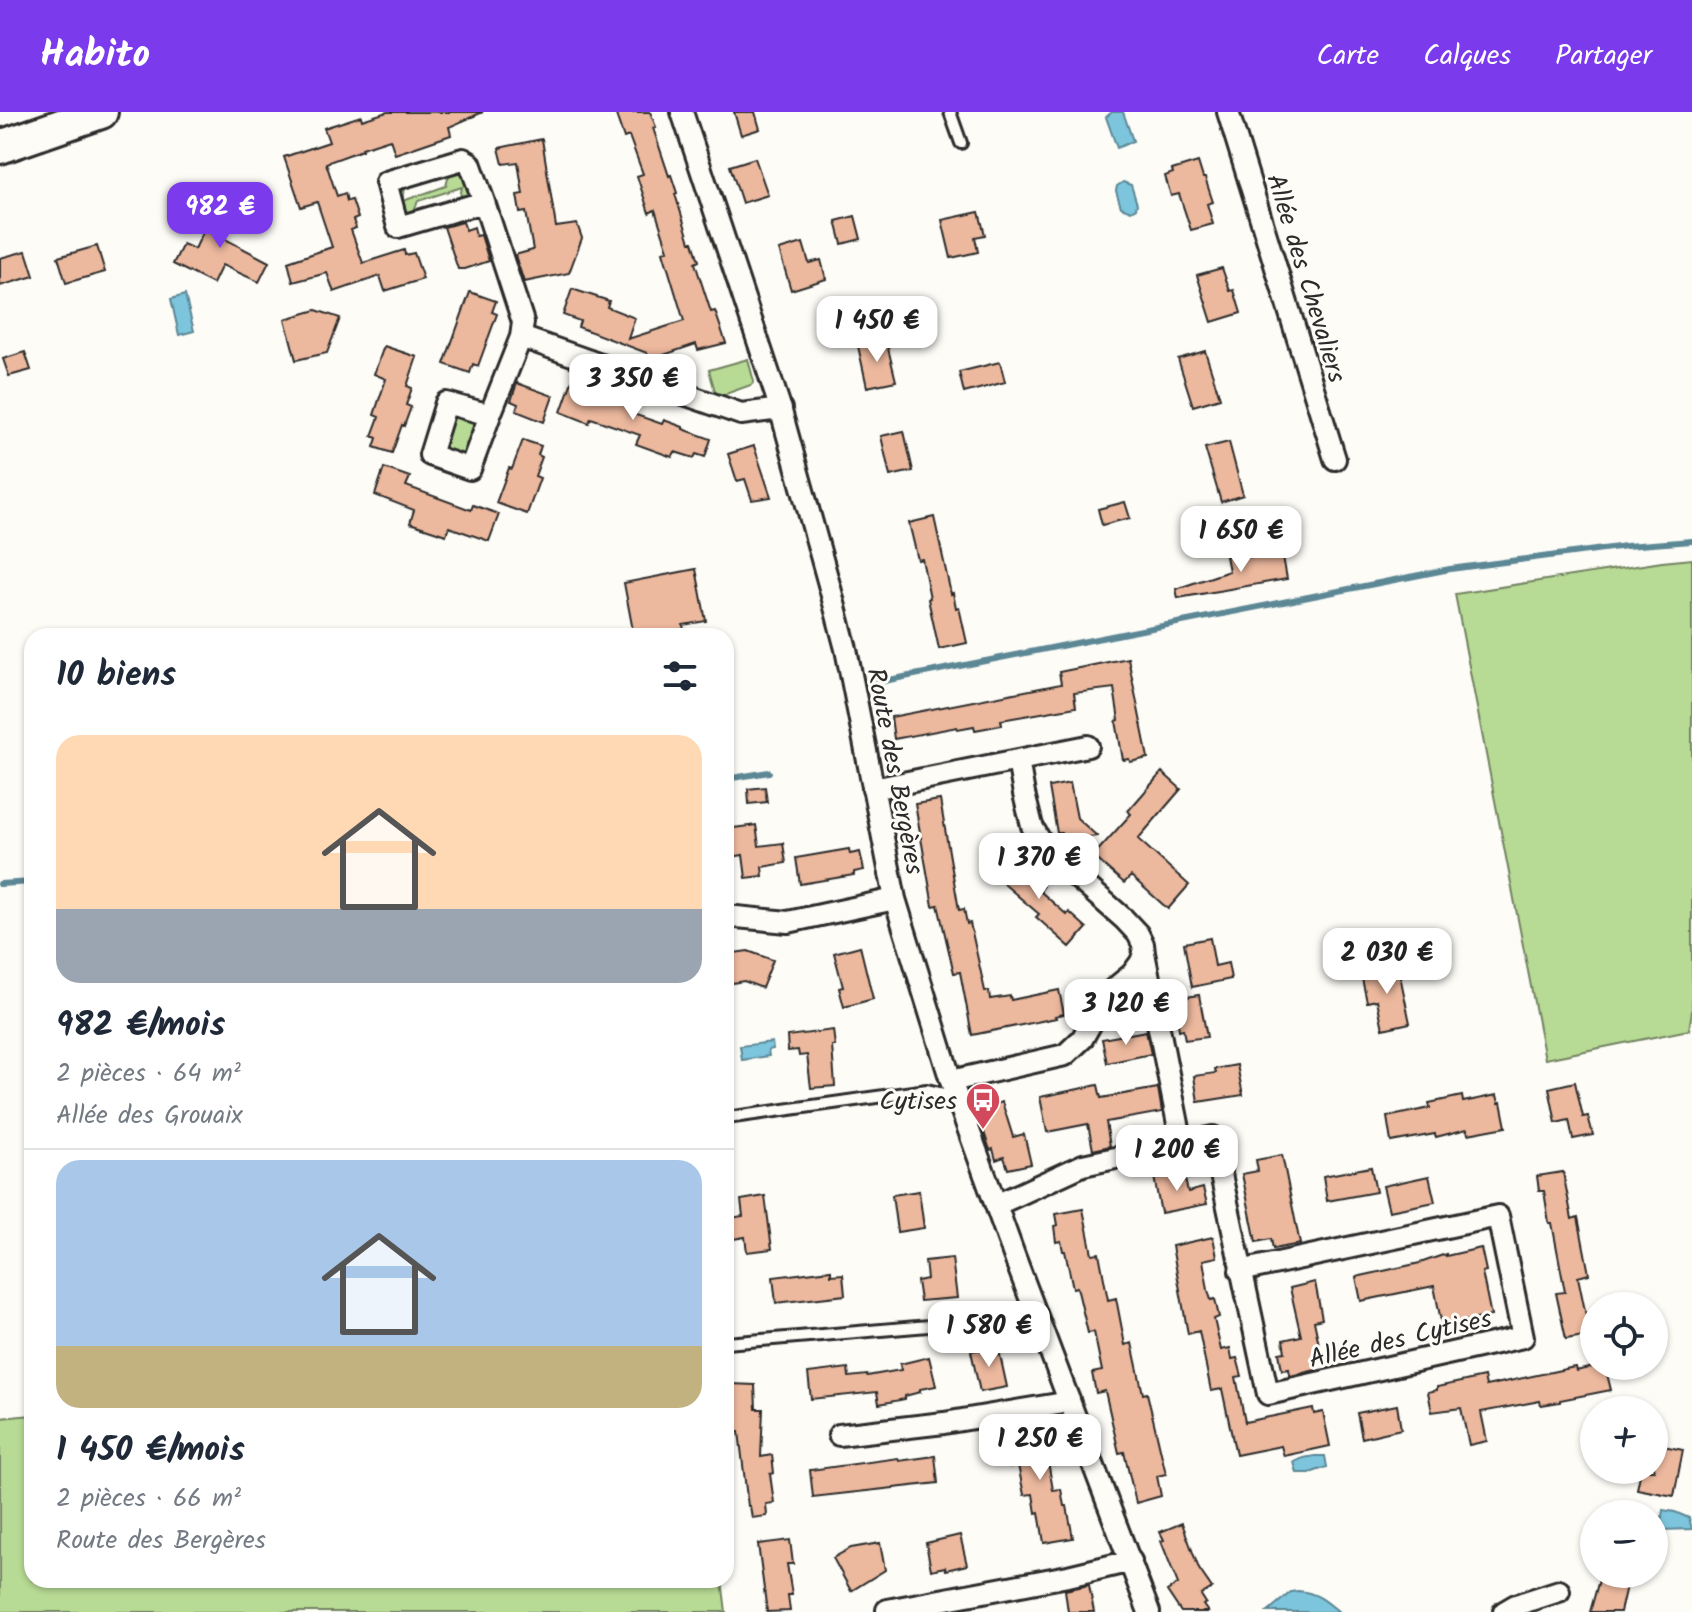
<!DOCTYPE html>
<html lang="fr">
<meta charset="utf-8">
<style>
body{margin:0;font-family:Kalam,sans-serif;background:#f6f6f7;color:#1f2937;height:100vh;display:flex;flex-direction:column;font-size:30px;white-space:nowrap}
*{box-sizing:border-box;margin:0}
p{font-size:26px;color:#747a83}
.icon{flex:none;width:44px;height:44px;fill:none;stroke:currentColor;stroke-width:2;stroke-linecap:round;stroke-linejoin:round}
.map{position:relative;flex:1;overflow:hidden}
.side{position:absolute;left:24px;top:516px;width:710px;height:960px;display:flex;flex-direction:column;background:#fff;border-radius:24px;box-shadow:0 2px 6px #0004}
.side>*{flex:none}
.fabs{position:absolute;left:1580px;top:1180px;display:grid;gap:16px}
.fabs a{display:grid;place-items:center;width:88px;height:88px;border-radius:50%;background:#fff;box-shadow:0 2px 6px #0004;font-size:40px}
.price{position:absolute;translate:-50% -68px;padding:0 18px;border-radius:16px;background:#fff;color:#222;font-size:26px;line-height:52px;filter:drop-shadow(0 2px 4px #0008)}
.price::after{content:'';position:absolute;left:50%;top:48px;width:24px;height:18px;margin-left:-12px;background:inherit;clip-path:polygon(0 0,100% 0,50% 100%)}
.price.current{background:#7c3aed;color:#fff}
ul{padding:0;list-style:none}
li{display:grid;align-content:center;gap:16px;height:424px;padding:0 32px}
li+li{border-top:2px solid #e0e1e3}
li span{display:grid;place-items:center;height:248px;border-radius:24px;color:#555}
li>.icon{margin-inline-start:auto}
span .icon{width:144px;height:144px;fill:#fffc;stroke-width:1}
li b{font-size:34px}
h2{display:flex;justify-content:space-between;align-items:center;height:96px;padding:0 32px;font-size:34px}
header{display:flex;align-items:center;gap:48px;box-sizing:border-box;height:112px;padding:0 40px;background:#7c3aed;color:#fff}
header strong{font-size:38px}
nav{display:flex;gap:44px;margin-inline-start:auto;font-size:28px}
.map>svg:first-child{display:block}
.green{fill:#b7da94;stroke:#718260;stroke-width:2}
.water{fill:#7cc5dc;stroke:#5c8795;stroke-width:2}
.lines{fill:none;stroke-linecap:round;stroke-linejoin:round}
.stream{stroke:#5c8795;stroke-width:6}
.building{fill:#ecb89e;stroke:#2b2b2b;stroke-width:2}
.service-casing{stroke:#2b2b2b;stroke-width:16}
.minor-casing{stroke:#2b2b2b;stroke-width:26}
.primary-casing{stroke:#2b2b2b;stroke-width:38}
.service{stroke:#fdfcf7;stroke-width:10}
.minor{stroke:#fdfcf7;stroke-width:20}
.primary{stroke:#fdfcf7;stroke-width:32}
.labels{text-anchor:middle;stroke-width:6;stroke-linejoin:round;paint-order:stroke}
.street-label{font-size:26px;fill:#2b2b2b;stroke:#fdfcf7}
.poi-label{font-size:26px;fill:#2b2b2b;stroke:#fdfcf7;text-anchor:end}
</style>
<header>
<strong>Habito</strong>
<nav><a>Carte</a><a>Calques</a><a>Partager</a></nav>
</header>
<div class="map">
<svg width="1692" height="1500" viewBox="0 0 1692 1500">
<rect width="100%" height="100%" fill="#fdfcf7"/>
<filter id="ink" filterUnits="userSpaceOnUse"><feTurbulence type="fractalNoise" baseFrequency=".0125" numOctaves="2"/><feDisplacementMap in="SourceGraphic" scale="16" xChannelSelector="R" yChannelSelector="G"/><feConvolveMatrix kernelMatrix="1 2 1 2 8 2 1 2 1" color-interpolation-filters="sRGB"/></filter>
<g filter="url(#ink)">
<path class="green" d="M460 56 466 58 473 78 470 84 460 86 462 75 418 89 413 102 410 104 405 102 398 82 400 76 405 75 403 89 446 74 450 59Z
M748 247 754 270 751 273 720 284 716 283 709 258Z
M451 304C460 303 472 308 478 314L467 346 440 338Z
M1692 447V899L1689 918 1545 947 1455 482 1662 450Z
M32 1303V1468H722L726 1500H0V1306Z"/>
<path class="water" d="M1112 0H1123L1133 29 1117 36 1106 5Z
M1123 70 1131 73 1137 92 1136 96 1131 99 1121 95 1116 79 1117 74Z
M185 183 194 219 179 223 171 187Z
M772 930 773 937 768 938 769 944 742 948 740 934Z
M1315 1344H1325L1327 1355 1310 1361H1297L1294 1350 1303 1346Z
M1663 1398 1675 1400 1689 1406 1692 1417 1660 1418Z
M1298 1479C1316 1480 1326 1489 1339 1500H1267L1291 1480Z"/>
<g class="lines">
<path class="stream" d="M874 571 1450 457 1626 434 1692 429
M726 667 769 660
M0 772 32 770"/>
</g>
<path class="building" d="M387 0H483L449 15 451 23 413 36 395 42 390 27 362 36V38L326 51 337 84 345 81 347 89 352 88 358 106 353 108 356 116 351 118 363 151 404 138 405 143 414 141 423 167 385 179 380 164 334 180 327 161 293 170 288 150 332 135 317 90 301 95 284 45 329 30 324 16 361 4 362 8Z
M615 0H650L656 15 653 16 669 64 671 63 677 81 675 82 690 130H693L699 149 695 151 711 200 715 199 726 231 698 238 696 232 649 248 647 241 578 215 580 209 563 203 572 177 609 189 607 195 635 206 628 227 684 209 663 140 668 138 655 98 649 101 637 64 643 62 629 24 624 26Z
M734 0H755L760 17 741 23Z
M542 27 556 115 577 112 582 126 569 161 524 170 515 143 533 138 526 100 520 101 517 83 523 82 518 50 503 52 499 36Z
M755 46 768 83 742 91 730 54Z
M1198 50 1203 66H1205L1213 90 1207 92 1213 112 1191 118 1179 82 1171 84 1165 64 1173 61 1172 58Z
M219 86 239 96 225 127 269 150 259 170 222 153 213 172 173 152 183 132 195 137Z
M979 100 985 123 975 125 978 140 951 146 942 108Z
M855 104 861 127 842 132 836 109Z
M463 110 466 118 474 115 476 124 481 123 489 149 465 157H458L444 115Z
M803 131 809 151 821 148 826 167 791 178 779 138Z
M97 134 105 160 66 171 58 145Z
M26 139 34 164 0 174V146Z
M1222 156 1230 179 1234 178 1241 201 1212 210 1197 163Z
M470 180 496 189 492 200 497 202 478 254 473 252 470 261 444 252Z
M316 198 340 206 327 241 296 248 285 207Z
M886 228 896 269 867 275 858 234Z
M384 234 417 245 407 274 412 276 406 293 411 295 404 314 402 313 392 341 374 335 377 326 372 324 379 305 374 303 386 267 374 262Z
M1205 239 1220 286 1193 294 1178 247Z
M25 240 31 258 9 264 3 247Z
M1000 250 1005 270 964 281 959 260Z
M572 269 609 283 611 277 629 285 627 290 636 293 633 302 662 312 664 308 683 315V317L711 327 705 345 696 342 694 346 675 340 672 345 636 332 640 323 591 306 589 311 561 300Z
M517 271 553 284 544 310 516 299 518 292 511 289Z
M904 319 913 359 890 364 881 324Z
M523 328 541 334 538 343 542 345 535 364 540 366 527 402 496 391 509 356 512 357Z
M1229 330 1243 383 1221 390 1205 336Z
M754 334 771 385 752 388 745 367 737 369 728 342Z
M384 356 410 365 406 374 471 398 473 393 499 402 489 429 449 415 446 423 410 411 414 398 375 383Z
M1125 390 1130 406 1102 413 1098 397Z
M934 405 951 482 953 481 956 496 959 495 967 531 939 537 928 487 930 486 922 447 918 448 909 411Z
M1282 439 1287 467 1178 486 1176 477 1229 459 1226 444 1246 440 1247 445Z
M696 457 706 509 683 513 685 524H634L624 471Z
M1128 546 1148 646 1130 650 1129 647 1123 648 1116 609 1119 608 1114 576 1074 581 1076 595 1001 608 1002 613 975 618 974 614 958 617 957 615 894 627 891 605 1061 572 1059 560Z
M1162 660 1181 677 1138 727 1189 773 1168 797 1131 764 1124 771 1093 744 1131 702 1128 699Z
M1070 671 1077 706 1097 724 1062 729 1061 721H1057L1049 675Z
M765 675 767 690 749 692 748 677Z
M940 688 959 798 964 797 967 812 970 811 985 879H989L990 887 1010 884 1011 888 1059 878 1064 902 1055 904 1056 906 972 923 960 860 954 861 938 793 933 794 915 692Z
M756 713 759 734 783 731 786 751 762 755 763 764 746 766 743 743 726 746V717Z
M849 737 850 742 860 740 864 758 854 760V763L800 772 796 746Z
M1005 743 1043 775 1040 779 1067 803 1069 800 1087 816 1070 835 1036 805 1039 802 990 760Z
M1210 826 1215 854 1228 851 1231 867 1192 875 1184 831Z
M860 834 873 887 844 895 839 876 843 875 834 841Z
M748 839 773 848 762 876 744 869 726 872V842Z
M1398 854 1410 911 1383 917 1377 888 1367 890 1361 862Z
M1199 883 1207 925 1185 928 1183 917 1179 918 1174 887Z
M833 918 835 934H832L835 974 811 976 807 943 799 944 798 938 788 939 787 924Z
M1146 919 1151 942 1107 951 1102 927Z
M1237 953 1243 983 1198 990 1194 964 1216 961 1215 957Z
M1575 970 1583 1005 1588 1004 1593 1023 1573 1027 1569 1008 1556 1011 1549 976Z
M1098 973 1101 986 1158 976 1162 1000 1106 1010 1110 1034 1093 1038 1088 1012 1047 1020 1040 985Z
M1497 983 1499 991 1501 990 1506 1015 1468 1022 1467 1017 1436 1025 1435 1022 1391 1030 1387 1005 1430 996 1429 991 1462 984 1463 990Z
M1002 990 1013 1025 1024 1022 1031 1052 1008 1057 1004 1045 996 1048 993 1037 990 1038 977 999Z
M1282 1043 1300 1132 1273 1137 1271 1127 1256 1130 1242 1062 1258 1059 1256 1048Z
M1371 1055 1376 1080 1327 1089 1323 1064Z
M1183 1059 1188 1080 1203 1076 1207 1092 1161 1101 1154 1065Z
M1563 1060 1572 1107 1578 1105 1589 1162 1578 1165 1590 1223 1566 1227 1556 1181 1565 1180 1552 1111H1549L1544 1079H1539L1537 1064Z
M1429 1064 1435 1090 1389 1099 1383 1074Z
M919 1079 924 1116 897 1120 892 1083Z
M765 1084 772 1137 747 1140 745 1125 733 1127 730 1106 743 1104 741 1088Z
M1083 1097 1092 1142 1099 1141 1108 1188 1116 1186 1125 1233 1132 1231 1143 1282 1147 1281 1166 1362 1157 1364 1161 1384 1136 1391 1124 1340 1119 1341 1105 1279 1096 1281 1092 1261 1102 1259 1094 1220 1088 1221 1077 1175 1073 1176 1065 1139H1063L1061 1129 1056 1130 1054 1114 1058 1113 1056 1102Z
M1213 1125 1217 1145 1203 1148 1208 1178 1211 1188 1215 1187 1219 1205 1214 1207 1221 1238 1230 1236 1232 1247 1237 1246 1242 1264 1236 1265 1245 1310 1313 1296 1314 1302 1323 1300 1330 1334 1284 1344 1281 1334 1236 1343 1222 1277 1211 1279 1199 1219 1188 1222 1172 1134Z
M1481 1136 1486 1159 1482 1160 1491 1204 1442 1214 1434 1174 1361 1189 1356 1165 1420 1151 1446 1142V1144Z
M952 1146 957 1186 920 1189 917 1169 927 1167 925 1149Z
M831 1158V1163L843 1162 845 1183 776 1191 773 1165Z
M1315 1170 1322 1207 1314 1209 1322 1247 1314 1248 1316 1258 1290 1264 1289 1257 1282 1258 1279 1241 1285 1240 1283 1228 1301 1224 1290 1176Z
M998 1234 1007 1275 980 1280 971 1239Z
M929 1245 936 1274 920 1277V1280L905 1284V1287L879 1292 877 1280 811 1287 808 1261 848 1256 849 1265 867 1263V1264L901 1258 900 1252Z
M1597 1254H1605L1611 1278 1560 1288V1290L1541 1293 1540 1289 1481 1300 1487 1329 1469 1333 1461 1296 1432 1300 1428 1280 1437 1278V1275L1484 1265 1486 1274 1575 1255 1576 1259Z
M730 1272 755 1273 756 1297H763L761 1345 772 1343 774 1361 770 1362 774 1391 766 1392 767 1404 752 1406 750 1394H748L739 1320H727Z
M1397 1293 1401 1317 1362 1326 1357 1301Z
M1039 1318V1320L1048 1318 1052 1342 1047 1344 1053 1378 1061 1377 1064 1394H1067L1073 1426 1044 1431 1039 1400 1036 1401 1033 1382 1024 1383 1018 1353 1010 1355 1005 1329 1013 1328 1012 1322Z
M1654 1332 1683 1338 1674 1384 1637 1377 1641 1358H1654Z
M935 1344 938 1371 813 1385 810 1358 898 1346 899 1349Z
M1182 1411 1199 1457 1212 1476 1201 1483 1206 1491 1203 1493 1208 1500H1181L1167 1479 1178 1472 1161 1429 1164 1428 1160 1420Z
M960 1423 967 1453 946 1458 945 1455 931 1458 926 1431Z
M790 1428 793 1452H787L792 1483H788L790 1499 767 1500 758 1432Z
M880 1431 885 1458 851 1479 833 1446 851 1436Z
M1599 1468 1626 1474 1620 1500H1590Z
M1089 1473 1094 1500H1068L1065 1478Z"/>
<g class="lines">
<g class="service-casing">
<path id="service" d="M950 0 961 31
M726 1006 927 978 957 985
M726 1231 1037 1205"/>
</g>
<g class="minor-casing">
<path id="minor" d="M682 0 779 292 830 476 846 537 895 787 951 969 1015 1146 1149 1500
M1228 0 1335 347
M484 90 470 51 463 47 386 70 398 115 484 90 523 210 521 225 741 302 781 297
M490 303 470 357 430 343 446 291 490 303 521 225
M873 677 1088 634
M726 804 788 810 895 787
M1144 841 1182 1032
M951 969 1065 943 1082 927 1103 890 1110 880 1132 862 1141 850 1144 841 1143 832 1138 822 1124 807 1056 747 1042 732 1032 714 1024 682 1018 648
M996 1093 1083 1053 1213 1025 1268 1282 1523 1225 1498 1104 1240 1159
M839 1323 944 1311 1058 1292 1069 1287
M887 1498 1068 1464 1131 1449
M1504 1500 1516 1493 1559 1479"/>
</g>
<g class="primary-casing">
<path id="primary" d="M0 35 101 0"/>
</g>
<use href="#service" class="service"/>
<use href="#minor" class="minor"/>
<use href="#primary" class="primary"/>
</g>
</g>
<defs>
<g id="bus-pin" transform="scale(1.8)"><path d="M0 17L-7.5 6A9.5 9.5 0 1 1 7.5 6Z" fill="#d1495b" stroke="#fdfcf7"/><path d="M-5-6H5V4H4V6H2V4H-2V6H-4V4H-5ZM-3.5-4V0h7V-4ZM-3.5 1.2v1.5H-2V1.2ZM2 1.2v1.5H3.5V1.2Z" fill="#fff"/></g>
</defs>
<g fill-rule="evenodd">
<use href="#bus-pin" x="983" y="988"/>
</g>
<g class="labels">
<g class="street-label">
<text transform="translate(1307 166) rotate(73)" y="9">Allée des Chevaliers</text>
<text transform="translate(896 659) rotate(79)" y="9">Route des Bergères</text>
<text transform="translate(1400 1226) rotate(-13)" y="9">Allée des Cytises</text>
</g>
<g class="poi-label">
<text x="957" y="997">Cytises</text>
</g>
</g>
</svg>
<div class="fabs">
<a><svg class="icon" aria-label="locate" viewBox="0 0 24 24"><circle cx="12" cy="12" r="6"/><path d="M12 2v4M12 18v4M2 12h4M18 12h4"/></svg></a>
<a>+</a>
<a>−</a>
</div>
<b class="price current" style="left:220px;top:138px">982 €</b>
<b class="price" style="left:877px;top:252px">1 450 €</b>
<b class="price" style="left:633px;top:310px">3 350 €</b>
<b class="price" style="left:1241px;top:462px">1 650 €</b>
<b class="price" style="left:1039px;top:789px">1 370 €</b>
<b class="price" style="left:1387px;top:884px">2 030 €</b>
<b class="price" style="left:1126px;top:935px">3 120 €</b>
<b class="price" style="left:1177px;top:1081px">1 200 €</b>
<b class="price" style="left:989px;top:1257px">1 580 €</b>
<b class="price" style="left:1040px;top:1370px">1 250 €</b>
<section class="side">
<h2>10 biens<svg class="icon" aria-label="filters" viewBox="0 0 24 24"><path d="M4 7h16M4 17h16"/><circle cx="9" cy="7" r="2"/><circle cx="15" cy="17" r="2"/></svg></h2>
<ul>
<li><span style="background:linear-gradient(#ffd9b3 70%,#9aa5b1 0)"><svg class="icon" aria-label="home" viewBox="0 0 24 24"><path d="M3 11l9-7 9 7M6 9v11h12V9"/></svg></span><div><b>982 €/mois</b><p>2 pièces · 64 m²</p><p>Allée des Grouaix</p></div></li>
<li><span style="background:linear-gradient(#a9c7e8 75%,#c2b280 0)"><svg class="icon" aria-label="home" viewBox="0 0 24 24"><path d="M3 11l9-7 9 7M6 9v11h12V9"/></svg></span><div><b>1 450 €/mois</b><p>2 pièces · 66 m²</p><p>Route des Bergères</p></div></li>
</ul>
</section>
</div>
